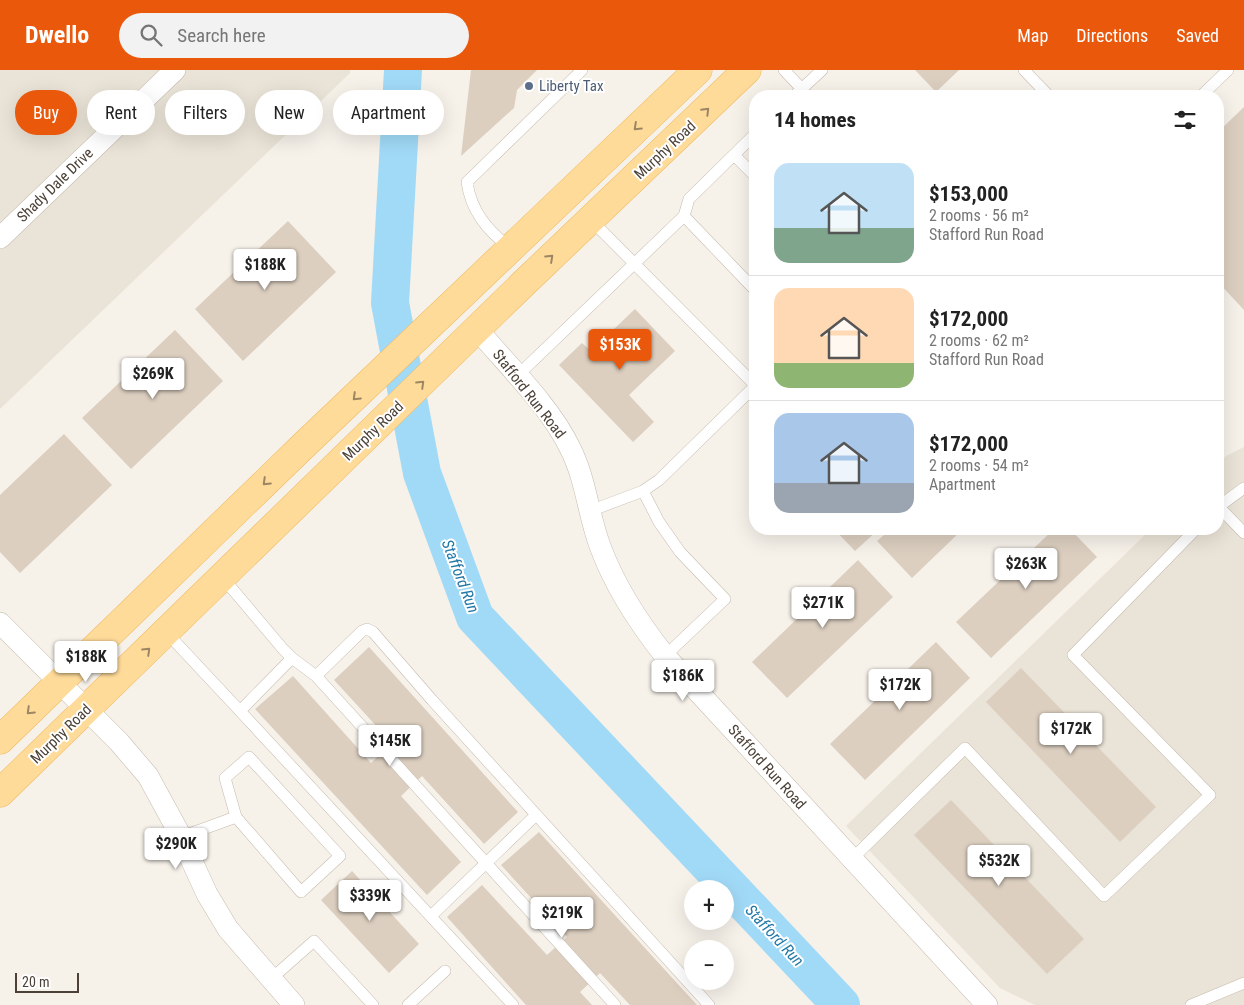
<!DOCTYPE html>
<meta charset="utf-8">
<style>
body{margin:0;font-family:"Roboto Condensed",sans-serif;background:#f2f2f2;color:#222;height:100vh;display:flex;flex-direction:column;font-size:19px;white-space:nowrap}
*{box-sizing:border-box;margin:0}
p{font-size:16px;color:#767676}
.icon{flex:none;width:28px;height:28px;fill:none;stroke:currentColor;stroke-width:2;stroke-linecap:round;stroke-linejoin:round}
.map{position:relative;flex:1;overflow:hidden}
.drawer{position:absolute;left:749px;top:20px;width:475px;height:445px;display:flex;flex-direction:column;background:#fff;border-radius:20px;box-shadow:0 5px 20px #0002}
.drawer>*{flex:none}
.hud{position:absolute;left:15px;top:20px;width:475px;height:45px;display:flex;gap:10px}
.buttons{position:absolute;left:684px;top:810px;display:grid;gap:10px}
.buttons a{display:grid;place-items:center;width:50px;height:50px;border-radius:50%;background:#fff;box-shadow:0 5px 20px #0002;font-size:25px}
.scale{position:absolute;left:15px;bottom:12px;width:64px;box-sizing:border-box;padding-left:5px;border:2px solid #4b4137;border-top:0;font-size:14px;line-height:18px;white-space:nowrap;color:#4b4137;-webkit-text-stroke:4px #fff;paint-order:stroke}
.price{position:absolute;translate:-50% -42px;padding:0 11px;border-radius:5px;background:#fff;color:#222;font-size:16px;line-height:32px;filter:drop-shadow(0 1px 2px #0008)}
.price::after{content:'';position:absolute;left:50%;top:30px;width:15px;height:11px;margin-left:-8px;background:inherit;clip-path:polygon(0 0,100% 0,50% 100%)}
.price.on{background:#ea580c;color:#fff}
ul{padding:0;list-style:none}
li{display:flex;align-items:center;gap:15px;height:125px;padding:0 25px}
li+li{border-top:1px solid #e0e0e0}
li span{display:grid;place-items:center;flex:none;width:140px;height:100px;border-radius:15px;color:#555}
li>.icon{margin-inline-start:auto}
span .icon{width:60px;height:60px;fill:#fffc;stroke-width:1}
li b{font-size:21px}
h2{display:flex;justify-content:space-between;align-items:center;height:60px;padding:0 25px;font-size:21px}
.pill{padding:0 18px;border-radius:22px;background:#fff;box-shadow:0 5px 20px #0002;font-size:18px;line-height:45px}
.pill.on{background:#ea580c;color:#fff}
header{display:flex;align-items:center;gap:30px;box-sizing:border-box;height:70px;padding:0 25px;background:#ea580c;color:#fff}
header strong{font-size:24px}
nav{display:flex;gap:28px;margin-inline-start:auto;font-size:18px}
.search{width:350px;height:45px;background:#f2f2f2;display:flex;align-items:center;gap:12px;box-sizing:border-box;padding:0 18px;border-radius:28px;color:#767676;font-size:19px}
.map>svg:first-child{display:block}
.residential{fill:#eae3d7}
.lines{fill:none;stroke-linecap:round;stroke-linejoin:round}
.river{stroke:#a1daf7;stroke-width:38}
.building{fill:#dccfc0}
.lane-casing{stroke:#c6bbae;stroke-width:12}
.street-casing{stroke:#c6bbae;stroke-width:22}
.primary-casing{stroke:#efb95e;stroke-width:29}
.lane{stroke:#fff;stroke-width:11}
.street{stroke:#fff;stroke-width:21}
.primary{stroke:#ffdb99;stroke-width:28}
.oneway{stroke:#9c8663}
.service-dot{fill:#5c6f8a;stroke:#fff;stroke-width:2}
.labels{text-anchor:middle;stroke-width:4;stroke-linejoin:round;paint-order:stroke}
.service-label{font-size:15px;fill:#4e5e75;stroke:#fff;text-anchor:start}
.street-label{font-size:15px;fill:#4b4137;stroke:#fff}
.water-label{font-size:16px;font-style:italic;fill:#2278a7;stroke:#fff}
</style>
<header>
<strong>Dwello</strong>
<div class="search"><svg class="icon" aria-label="search" viewBox="0 0 24 24"><circle cx="10" cy="10" r="6"/><path d="M15 15l6 6"/></svg>Search here</div>
<nav><a>Map</a><a>Directions</a><a>Saved</a></nav>
</header>
<div class="map">
<svg width="1244" height="935" viewBox="0 0 1244 935">
<rect width="100%" height="100%" fill="#f6f1e9"/>
<path class="residential" d="M0 0H350V3L0 339Z
M1244 377V935H1035L1000 918 846 756 1151 459H1218V394L1226 386Z"/>
<g class="lines">
<path class="river" d="M403 0 390 233 422 403 475 547 841 935"/>
</g>
<path class="building" d="M471 0H537L517 20 514 38 461 86Z
M915 0H959L936 22Z
M1244 37V240L1218 212V62Z
M288 151 336 202 243 291 195 239Z
M635 239 675 281 629 325 654 352 633 372 559 295 582 273 591 281Z
M175 260 223 311 131 399 82 348Z
M64 364 112 415 20 503 0 482V425Z
M834 459H879L855 481Z
M891 459H963L912 508 877 471Z
M1054 459H1070L1097 487 991 588 956 552Z
M858 490 893 527 787 628 752 592Z
M936 572 970 608 865 710 830 674Z
M369 577 518 742 484 774 422 706 401 726 461 792 427 825 255 639 293 606 371 693 392 673 334 610Z
M1021 598 1156 737 1120 772 986 632Z
M951 730 1084 869 1047 904 914 765Z
M539 762 697 935H630L600 903 580 922 592 935H526L447 847 482 815 547 885 567 867 501 795Z
M352 801 419 874 389 903 321 830Z"/>
<g class="lines">
<g class="lane-casing">
<path id="lane" d="M784 0 802 19
M1024 0 1049 26
M794 26 822 0
M1201 26 1228 0
M734 85 755 106
M684 146 755 220
M591 150 755 315
M510 178C487 160 471 141 467 112L582 0
M517 306 684 146 689 129 755 64
M643 421 659 410 755 316
M1218 436 1244 463
M1218 437 1244 418
M590 441 643 421 659 452 680 482 725 529 665 586
M166 562 240 641 292 588 283 579 223 508
M292 588 316 606 615 935
M316 606 362 561 367 559 373 562 432 630 709 935
M240 641 513 935
M181 767 236 747 301 822 340 786 249 687 225 708 236 747
M851 790 965 678 1104 826 1210 725 1073 585 1196 459
M431 846 536 745
M271 909 314 871 373 935
M408 935 445 901
M1191 935 1244 913"/>
</g>
<g class="street-casing">
<path id="street" d="M0 168 175 0
M477 259C507 295 550 336 570 378 586 409 588 444 600 476 615 517 638 552 665 586L987 935
M0 553 119 672 148 706 178 761 207 824 228 859 294 935"/>
</g>
<g class="primary-casing">
<path id="primary" d="M0 670 301 378 698 0
M0 723 524 213 747 0"/>
</g>
<use href="#lane" class="lane"/>
<use href="#street" class="street"/>
<use href="#primary" class="primary"/>
</g>
<defs><path id="oneway-chevron" d="M-2-3.5L2.5 0L-2 3.5" fill="none" stroke-width="1.6" stroke-linecap="round" stroke-linejoin="round" transform="scale(1.25)"/></defs>
<g class="oneway">
<use href="#oneway-chevron" transform="translate(706 41) rotate(-45)"/>
<use href="#oneway-chevron" transform="translate(637 57) rotate(137)"/>
<use href="#oneway-chevron" transform="translate(550 188) rotate(-43)"/>
<use href="#oneway-chevron" transform="translate(421 314) rotate(-44)"/>
<use href="#oneway-chevron" transform="translate(356 327) rotate(136)"/>
<use href="#oneway-chevron" transform="translate(266 412) rotate(136)"/>
<use href="#oneway-chevron" transform="translate(147 581) rotate(-44)"/>
<use href="#oneway-chevron" transform="translate(30 641) rotate(136)"/>
</g>
<circle class="service-dot" cx="529" cy="16" r="5"/>
<g class="labels">
<g class="service-label">
<text x="539" y="21">Liberty Tax</text>
</g>
<g class="street-label">
<text transform="translate(665 80) rotate(-43)" y="5">Murphy Road</text>
<text transform="translate(55 115) rotate(-44)" y="5">Shady Dale Drive</text>
<text transform="translate(529 324) rotate(52)" y="5">Stafford Run Road</text>
<text transform="translate(373 361) rotate(-44)" y="5">Murphy Road</text>
<text transform="translate(61 664) rotate(-44)" y="5">Murphy Road</text>
<text transform="translate(767 697) rotate(48)" y="5">Stafford Run Road</text>
</g>
<g class="water-label">
<text transform="translate(461 506) rotate(69)" y="6">Stafford Run</text>
<text transform="translate(775 865) rotate(47)" y="6">Stafford Run</text>
</g>
</g>
</svg>
<div class="buttons">
<a>+</a>
<a>−</a>
</div>
<div class="scale">20 m</div>
<b class="price" style="left:265px;top:221px">$188K</b>
<b class="price on" style="left:620px;top:301px">$153K</b>
<b class="price" style="left:153px;top:330px">$269K</b>
<b class="price" style="left:1026px;top:520px">$263K</b>
<b class="price" style="left:823px;top:559px">$271K</b>
<b class="price" style="left:86px;top:613px">$188K</b>
<b class="price" style="left:683px;top:632px">$186K</b>
<b class="price" style="left:900px;top:641px">$172K</b>
<b class="price" style="left:1071px;top:685px">$172K</b>
<b class="price" style="left:390px;top:697px">$145K</b>
<b class="price" style="left:176px;top:800px">$290K</b>
<b class="price" style="left:999px;top:817px">$532K</b>
<b class="price" style="left:370px;top:852px">$339K</b>
<b class="price" style="left:562px;top:869px">$219K</b>
<div class="hud">
<a class="pill on">Buy</a>
<a class="pill">Rent</a>
<a class="pill">Filters</a>
<a class="pill">New</a>
<a class="pill">Apartment</a>
</div>
<section class="drawer">
<h2>14 homes<svg class="icon" aria-label="filters" viewBox="0 0 24 24"><path d="M4 7h16M4 17h16"/><circle cx="9" cy="7" r="2"/><circle cx="15" cy="17" r="2"/></svg></h2>
<ul>
<li><span style="background:linear-gradient(#bfe0f5 65%,#7fa58c 0)"><svg class="icon" aria-label="home" viewBox="0 0 24 24"><path d="M3 11l9-7 9 7M6 9v11h12V9"/></svg></span><div><b>$153,000</b><p>2 rooms · 56 m²</p><p>Stafford Run Road</p></div></li>
<li><span style="background:linear-gradient(#ffd9b3 75%,#8fb573 0)"><svg class="icon" aria-label="home" viewBox="0 0 24 24"><path d="M3 11l9-7 9 7M6 9v11h12V9"/></svg></span><div><b>$172,000</b><p>2 rooms · 62 m²</p><p>Stafford Run Road</p></div></li>
<li><span style="background:linear-gradient(#a9c7e8 70%,#9aa5b1 0)"><svg class="icon" aria-label="home" viewBox="0 0 24 24"><path d="M3 11l9-7 9 7M6 9v11h12V9"/></svg></span><div><b>$172,000</b><p>2 rooms · 54 m²</p><p>Apartment</p></div></li>
</ul>
</section>
</div>
